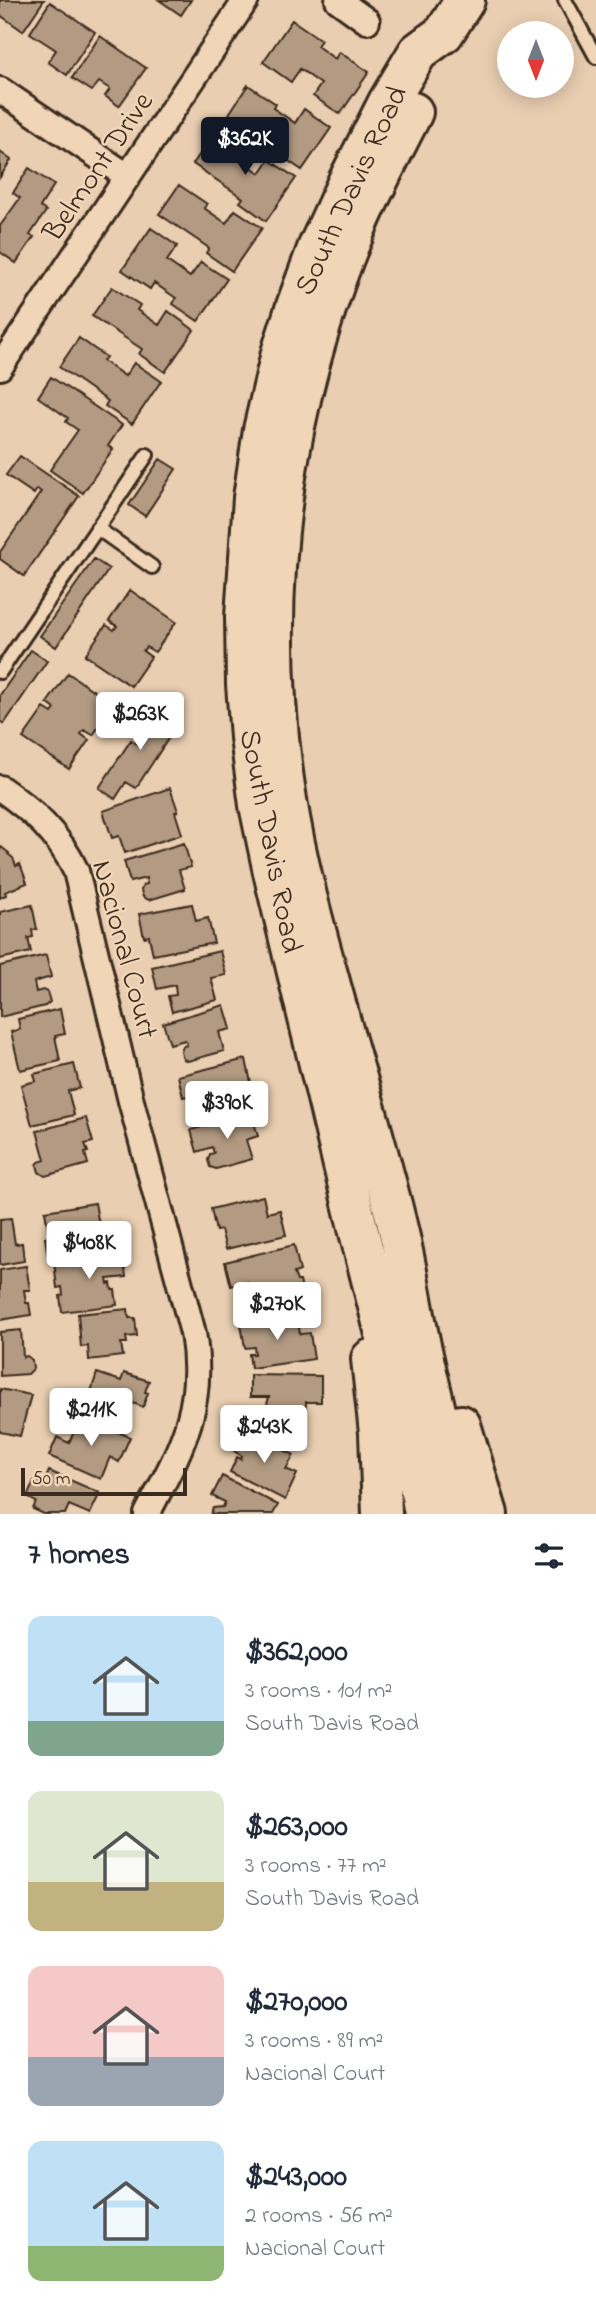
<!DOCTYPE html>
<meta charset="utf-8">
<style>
body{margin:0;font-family:"Indie Flower",sans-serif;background:#f6f6f7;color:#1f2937;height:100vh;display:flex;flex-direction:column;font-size:26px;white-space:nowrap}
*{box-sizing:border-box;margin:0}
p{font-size:23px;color:#747a83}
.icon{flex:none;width:38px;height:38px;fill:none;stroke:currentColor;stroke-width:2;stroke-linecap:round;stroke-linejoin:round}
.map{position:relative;height:1514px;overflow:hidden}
.panel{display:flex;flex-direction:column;background:#fff;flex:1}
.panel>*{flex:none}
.needle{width:46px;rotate:180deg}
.buttons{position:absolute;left:497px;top:21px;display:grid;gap:14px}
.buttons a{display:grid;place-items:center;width:77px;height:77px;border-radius:50%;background:#fff;box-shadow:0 4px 18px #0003;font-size:35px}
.scale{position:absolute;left:21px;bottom:18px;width:166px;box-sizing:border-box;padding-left:7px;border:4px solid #3b2a1e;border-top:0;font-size:19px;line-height:24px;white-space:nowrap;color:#3b2a1e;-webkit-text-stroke:5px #f0d5b7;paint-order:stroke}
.price{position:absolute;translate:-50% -60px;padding:0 16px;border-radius:7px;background:#fff;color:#222;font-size:23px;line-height:46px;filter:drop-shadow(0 2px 4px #0008)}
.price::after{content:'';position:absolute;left:50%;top:42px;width:21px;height:16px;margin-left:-10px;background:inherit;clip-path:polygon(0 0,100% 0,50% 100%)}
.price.selected{background:#111827;color:#fff}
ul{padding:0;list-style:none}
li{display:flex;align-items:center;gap:21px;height:175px;padding:0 28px}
li span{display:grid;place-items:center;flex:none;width:196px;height:140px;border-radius:14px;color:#555}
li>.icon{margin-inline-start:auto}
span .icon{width:84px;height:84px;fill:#fffc;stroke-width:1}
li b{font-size:30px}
h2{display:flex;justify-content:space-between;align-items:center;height:84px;padding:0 28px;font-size:30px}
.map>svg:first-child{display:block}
.building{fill:#b39b83;stroke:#3b2a1e;stroke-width:2}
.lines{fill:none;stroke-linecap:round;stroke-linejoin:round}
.service-casing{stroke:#3b2a1e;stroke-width:18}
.minor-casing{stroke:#3b2a1e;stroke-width:30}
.primary-casing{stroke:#3b2a1e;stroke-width:44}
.service{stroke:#f0d5b7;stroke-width:12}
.minor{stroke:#f0d5b7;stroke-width:24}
.primary{stroke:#f0d5b7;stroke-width:38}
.labels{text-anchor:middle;stroke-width:5;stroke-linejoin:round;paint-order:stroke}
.street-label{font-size:30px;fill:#3b2a1e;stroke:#f0d5b7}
</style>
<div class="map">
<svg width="596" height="1514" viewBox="0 0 596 1514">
<rect width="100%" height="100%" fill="#e9ceb1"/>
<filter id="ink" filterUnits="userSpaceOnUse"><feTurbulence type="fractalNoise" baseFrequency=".0143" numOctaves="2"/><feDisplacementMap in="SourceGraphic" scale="14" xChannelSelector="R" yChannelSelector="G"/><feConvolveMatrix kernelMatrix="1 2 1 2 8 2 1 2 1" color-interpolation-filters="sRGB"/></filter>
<g filter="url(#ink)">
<path class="building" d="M0 0H44L23 31 0 15Z
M159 0H191L181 15Z
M50 2 95 32 67 75 48 62 56 50 30 33Z
M292 20 321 40 317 46 335 59 339 52 369 72 340 114 313 96 321 84 300 69 291 82 263 62Z
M100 36 146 68 119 106 105 96 110 89 99 82 92 91 72 78Z
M248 85 276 104 273 108 295 123 304 109 331 128 302 170 275 152 278 147 229 114Z
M213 135 241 154 238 158 260 173 269 160 296 178 266 221 240 202 243 198 193 164Z
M0 152 11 160 0 177Z
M29 168 54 185 40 207 46 211 30 235 34 237 16 263 0 252V226L20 198 13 193Z
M179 185 207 204 204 208 226 223 235 210 262 228 232 271 206 253 209 248 159 214Z
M151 228 177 246 167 261 190 277 201 262 227 279 198 321 173 304 176 298 154 283 150 289 122 270Z
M112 287 140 305 137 310 159 325 168 311 194 330 165 372 139 354 142 349 92 316Z
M79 338 106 357 103 361 125 376 134 363 161 381 132 424 105 406 108 401 59 367Z
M51 377 122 425 108 446 113 449 83 493 50 470 78 430 66 422 68 418 38 397Z
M20 456 79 496 24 576 0 559V552L41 492 37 489 34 494 6 475Z
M160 459 176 469 145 516 129 505Z
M94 559 109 569 56 647 40 636Z
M130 590 176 622 155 652 146 647 143 651 151 657 131 686 85 655 106 625 114 630 117 626 109 621Z
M31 650 47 661 4 724 0 721V695Z
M68 673 114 705 93 735 84 730 81 734 89 740 69 769 23 738 44 708 52 713 55 709 47 703Z
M154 705 179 722 136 788 126 782 115 799 99 788 131 740 140 746 143 741 134 735Z
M170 788 178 811 175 812 182 834 125 853 119 836 112 838 103 811Z
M184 843 191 867 179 870 185 889 149 900 143 897 141 890 143 885 147 884 146 878 130 882 124 861Z
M0 846 9 853 8 854 13 858 16 866 20 864 27 883 5 892 6 895 0 898Z
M192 904 196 921 208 918 214 943 153 955 149 936 144 937 139 914Z
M32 905 37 929 32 930 33 937 28 938 31 952 0 959V912Z
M220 951 226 975 211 978 217 1000 172 1012 168 996 176 995 175 985 157 989 152 967Z
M46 955 51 977 34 982 36 992 43 990 47 992 50 1002 45 1006 0 1017V966Z
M224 1005 231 1029 219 1032 224 1051 188 1061 183 1059 181 1052 183 1046 187 1045 185 1040 170 1044 163 1023Z
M60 1009 65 1034 55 1036 60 1061 20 1070 11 1032 20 1029 18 1019Z
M246 1059 251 1083 237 1086 243 1109 198 1120 194 1105 201 1103V1093L183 1097 178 1076Z
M74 1064 80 1088 68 1091 74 1115 32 1125 21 1085 36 1081 34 1074Z
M251 1113 258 1136 246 1140 252 1159 216 1169 210 1167 208 1160 210 1154 214 1153 212 1147 197 1152 191 1130Z
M86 1118 93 1142 85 1144 88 1152 85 1153 88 1164 45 1176 39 1172 37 1165 39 1162 45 1160 37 1131Z
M263 1196 267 1213 280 1210 286 1235 226 1249 221 1230 216 1231 211 1209Z
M95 1203 99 1225 113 1223 117 1244 48 1256 45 1238 49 1237 45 1211Z
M11 1218 15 1244 22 1243 24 1261 0 1265V1219Z
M294 1245 300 1271 294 1273 297 1281H300L303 1294 248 1307 243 1304 240 1296 245 1290 250 1289 248 1282 231 1286 225 1262Z
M123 1253 126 1277 107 1279 108 1284 111 1283 112 1290H115L117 1305 62 1312 60 1296 63 1295 62 1287 57 1288 54 1261Z
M26 1266 30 1290H24L26 1303H29L31 1315 0 1320V1270Z
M128 1309 129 1318H135L137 1336 126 1337 127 1343H121L123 1356 89 1360 88 1346 81 1347 78 1314Z
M297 1315 300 1334 310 1333 314 1359 251 1368 249 1354H255L254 1347 245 1348 241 1324Z
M21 1330 23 1357 27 1356 32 1360 33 1369 28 1374 0 1376V1332Z
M97 1373 121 1381 124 1373 149 1381 145 1392 148 1393 143 1407 133 1403 123 1423 85 1410Z
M250 1375 321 1376V1402H306L305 1424 258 1423V1407L266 1408 269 1397H250Z
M0 1389 31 1395 20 1436 0 1432Z
M81 1416 130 1437 119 1462 110 1457 101 1479 49 1456 57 1437 69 1443Z
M244 1430 294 1455 286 1469 297 1474 285 1500 230 1472 237 1457 241 1459 242 1456 234 1451Z
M49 1471 100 1493 90 1514 69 1505 65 1514H44L33 1509 36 1502 27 1497 34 1481 43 1485Z
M222 1476 278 1505 273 1514H211L213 1508 223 1507 225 1502 212 1496Z"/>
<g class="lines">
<g class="service-casing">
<path id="service" d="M565 0 596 57
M97 528 152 567
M0 672 147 455"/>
</g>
<g class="minor-casing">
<path id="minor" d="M338 0 367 21
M0 90 127 176
M0 367 246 0
M0 788C32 810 59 834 76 871L131 1101 193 1333C206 1408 180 1450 147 1514"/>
</g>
<g class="primary-casing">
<path id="primary" d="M413 112C385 166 357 221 337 277 276 447 259 622 287 800 299 876 322 951 342 1026 361 1093 382 1161 398 1229 408 1269 413 1310 422 1350 434 1405 449 1458 455 1514
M371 1359 379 1433 382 1514
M461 1425 488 1514
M424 1514 408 1424 359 1232 273 872 259 805 250 737 246 684 245 617 253 498 263 430 281 353 296 306 317 249 348 181 388 102 418 52 444 33 465 0"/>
</g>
<use href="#service" class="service"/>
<use href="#minor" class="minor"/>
<use href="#primary" class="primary"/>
</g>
</g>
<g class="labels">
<g class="street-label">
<text transform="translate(97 166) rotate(-56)" y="10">Belmont Drive</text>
<text transform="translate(350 190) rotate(-65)" y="10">South Davis Road</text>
<text transform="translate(272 841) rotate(79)" y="10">South Davis Road</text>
<text transform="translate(126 949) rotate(75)" y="10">Nacional Court</text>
</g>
</g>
</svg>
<div class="buttons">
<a><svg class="needle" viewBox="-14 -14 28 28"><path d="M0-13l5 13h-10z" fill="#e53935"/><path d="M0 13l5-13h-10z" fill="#747a83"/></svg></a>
</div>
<div class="scale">50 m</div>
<b class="price selected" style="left:245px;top:177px">$362K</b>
<b class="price" style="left:140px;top:752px">$263K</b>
<b class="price" style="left:227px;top:1141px">$390K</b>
<b class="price" style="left:89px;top:1281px">$408K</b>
<b class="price" style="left:277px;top:1342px">$270K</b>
<b class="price" style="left:91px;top:1448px">$211K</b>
<b class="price" style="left:264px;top:1465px">$243K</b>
</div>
<section class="panel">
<h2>7 homes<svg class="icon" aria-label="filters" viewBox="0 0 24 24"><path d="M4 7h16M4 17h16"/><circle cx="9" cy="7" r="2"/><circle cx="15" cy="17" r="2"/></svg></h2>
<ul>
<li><span style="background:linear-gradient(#bfe0f5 75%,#7fa58c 0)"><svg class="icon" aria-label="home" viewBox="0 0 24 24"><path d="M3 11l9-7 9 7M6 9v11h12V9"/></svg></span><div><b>$362,000</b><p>3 rooms · 101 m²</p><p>South Davis Road</p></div></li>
<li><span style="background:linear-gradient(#dfe7d0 65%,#c2b280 0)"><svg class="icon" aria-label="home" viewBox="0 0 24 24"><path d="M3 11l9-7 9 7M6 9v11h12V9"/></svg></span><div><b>$263,000</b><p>3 rooms · 77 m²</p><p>South Davis Road</p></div></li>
<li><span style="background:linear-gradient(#f6c9c9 65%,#9aa5b1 0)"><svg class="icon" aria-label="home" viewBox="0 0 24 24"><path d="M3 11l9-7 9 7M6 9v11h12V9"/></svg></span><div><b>$270,000</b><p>3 rooms · 89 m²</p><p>Nacional Court</p></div></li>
<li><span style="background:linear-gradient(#bfe0f5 75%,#8fb573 0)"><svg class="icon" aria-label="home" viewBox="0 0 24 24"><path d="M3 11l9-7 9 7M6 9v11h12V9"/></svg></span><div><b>$243,000</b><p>2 rooms · 56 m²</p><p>Nacional Court</p></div></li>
</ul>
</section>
